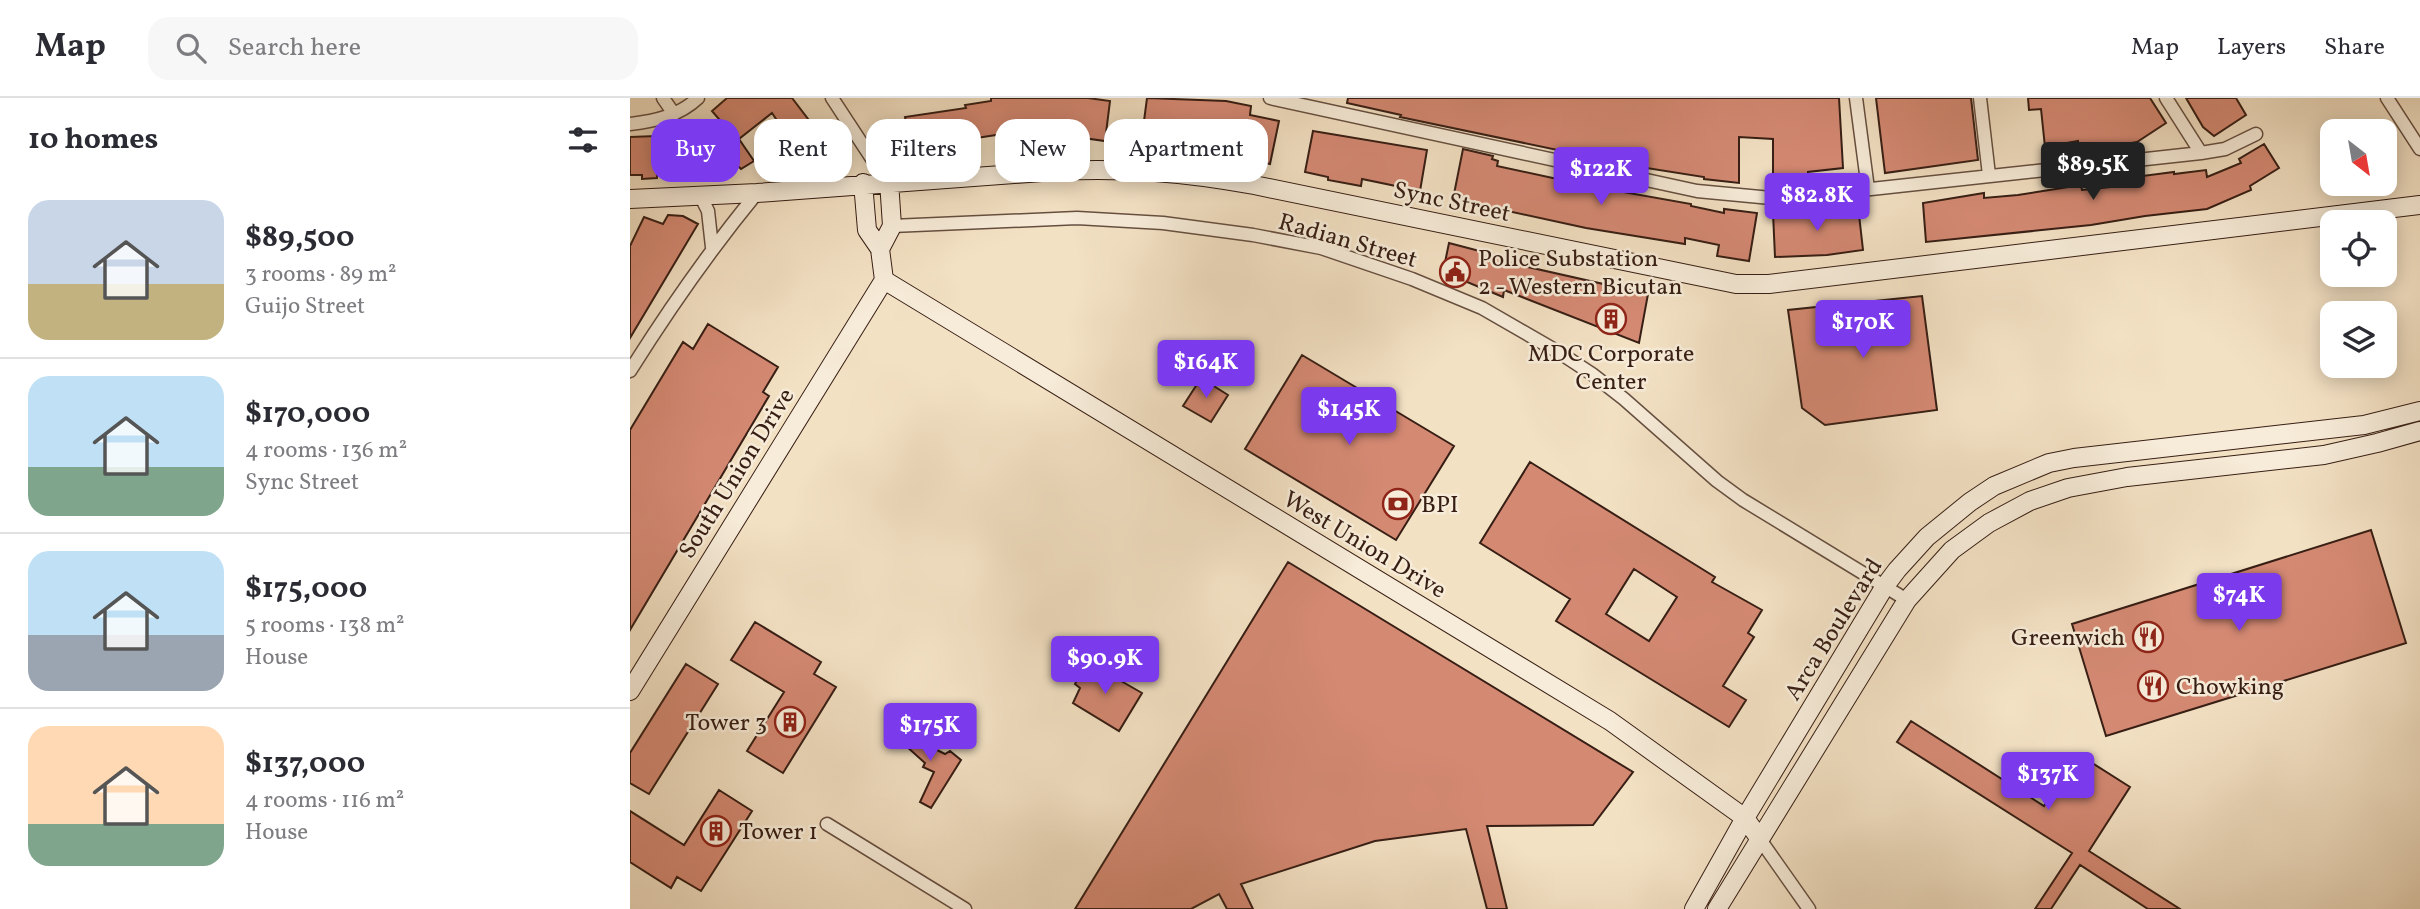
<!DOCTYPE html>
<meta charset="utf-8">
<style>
body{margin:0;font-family:Vollkorn,serif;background:#f7f7f7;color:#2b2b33;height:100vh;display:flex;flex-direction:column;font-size:26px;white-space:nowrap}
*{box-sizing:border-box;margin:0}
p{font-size:23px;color:#7c7c81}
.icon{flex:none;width:38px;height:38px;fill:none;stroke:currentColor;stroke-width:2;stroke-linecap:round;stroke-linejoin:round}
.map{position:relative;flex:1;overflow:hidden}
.drawer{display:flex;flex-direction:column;background:#fff;width:630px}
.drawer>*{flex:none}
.top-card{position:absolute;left:21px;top:21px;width:665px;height:63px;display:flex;gap:14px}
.needle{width:46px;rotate:149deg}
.fabs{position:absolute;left:1690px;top:21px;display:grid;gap:14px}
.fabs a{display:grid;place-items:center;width:77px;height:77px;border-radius:14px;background:#fff;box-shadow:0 4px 18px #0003;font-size:35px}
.price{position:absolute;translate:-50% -60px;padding:0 16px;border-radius:7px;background:#7c3aed;color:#fff;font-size:23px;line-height:46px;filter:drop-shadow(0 2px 4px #0008)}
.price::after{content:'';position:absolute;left:50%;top:42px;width:21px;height:16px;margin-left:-10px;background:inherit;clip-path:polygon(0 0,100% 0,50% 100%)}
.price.current{background:#222;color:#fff}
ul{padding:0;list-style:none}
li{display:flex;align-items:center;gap:21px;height:175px;padding:0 28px}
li+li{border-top:2px solid #e1e1e2}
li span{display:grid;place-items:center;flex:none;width:196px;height:140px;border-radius:21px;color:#555}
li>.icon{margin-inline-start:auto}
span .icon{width:84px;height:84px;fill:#fffc;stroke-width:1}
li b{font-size:30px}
h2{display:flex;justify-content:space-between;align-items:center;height:84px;padding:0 28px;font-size:30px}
.tag{padding:0 24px;border-radius:21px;background:#fff;box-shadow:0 4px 18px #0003;font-size:24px;line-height:63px}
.tag.current{background:#7c3aed;color:#fff}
header{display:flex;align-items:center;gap:42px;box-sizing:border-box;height:98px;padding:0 35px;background:#fff;border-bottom:2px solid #e1e1e2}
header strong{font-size:33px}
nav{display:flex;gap:38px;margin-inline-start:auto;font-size:24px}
.search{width:490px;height:63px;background:#f7f7f7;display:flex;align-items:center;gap:18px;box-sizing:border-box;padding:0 24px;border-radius:21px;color:#7c7c81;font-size:26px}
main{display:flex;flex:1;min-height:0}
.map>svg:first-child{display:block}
.building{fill:#d48973;stroke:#371e14;stroke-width:2;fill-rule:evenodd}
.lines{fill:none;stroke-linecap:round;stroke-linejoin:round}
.street-casing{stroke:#664f40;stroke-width:15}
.secondary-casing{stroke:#371e14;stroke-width:20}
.street{stroke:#f7ecd9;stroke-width:12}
.secondary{stroke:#f7ecd9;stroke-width:18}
.labels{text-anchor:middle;stroke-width:5;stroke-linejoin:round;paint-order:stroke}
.street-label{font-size:24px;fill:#371e14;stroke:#f7ecd9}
.poi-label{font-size:24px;fill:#371e14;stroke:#f7ecd9;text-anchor:start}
</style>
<header>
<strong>Map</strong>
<div class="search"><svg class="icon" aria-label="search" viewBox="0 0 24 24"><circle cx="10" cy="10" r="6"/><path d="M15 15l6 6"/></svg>Search here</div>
<nav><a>Map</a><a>Layers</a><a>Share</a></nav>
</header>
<main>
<section class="drawer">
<h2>10 homes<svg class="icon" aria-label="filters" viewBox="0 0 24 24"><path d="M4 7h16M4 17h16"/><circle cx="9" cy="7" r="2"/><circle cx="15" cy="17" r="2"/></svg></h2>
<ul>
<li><span style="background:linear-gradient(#c9d6e8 60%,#c2b280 0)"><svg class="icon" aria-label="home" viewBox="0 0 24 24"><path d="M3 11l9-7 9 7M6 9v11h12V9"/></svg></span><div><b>$89,500</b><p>3 rooms · 89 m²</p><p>Guijo Street</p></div></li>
<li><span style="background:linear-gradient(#bfe0f5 65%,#7fa58c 0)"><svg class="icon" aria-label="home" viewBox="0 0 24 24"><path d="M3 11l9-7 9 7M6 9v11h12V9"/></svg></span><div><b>$170,000</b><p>4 rooms · 136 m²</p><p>Sync Street</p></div></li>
<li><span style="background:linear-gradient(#bfe0f5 60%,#9aa5b1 0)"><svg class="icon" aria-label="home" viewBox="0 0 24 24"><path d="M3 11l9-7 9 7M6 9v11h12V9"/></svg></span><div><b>$175,000</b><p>5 rooms · 138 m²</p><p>House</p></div></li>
<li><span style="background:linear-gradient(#ffd9b3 70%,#7fa58c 0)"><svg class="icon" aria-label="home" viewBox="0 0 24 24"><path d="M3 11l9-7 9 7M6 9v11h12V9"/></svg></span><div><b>$137,000</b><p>4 rooms · 116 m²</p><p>House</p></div></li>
</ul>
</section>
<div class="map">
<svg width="1790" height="811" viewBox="0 0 1790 811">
<rect width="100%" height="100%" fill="#f3e1c4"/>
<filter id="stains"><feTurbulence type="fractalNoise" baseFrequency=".00286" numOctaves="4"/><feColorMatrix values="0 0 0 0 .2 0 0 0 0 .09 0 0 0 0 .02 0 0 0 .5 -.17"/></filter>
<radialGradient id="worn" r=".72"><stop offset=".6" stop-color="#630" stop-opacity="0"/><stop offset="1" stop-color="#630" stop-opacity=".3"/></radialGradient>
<path class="building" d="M97 0H162L178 21 176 23 192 48 209 38 219 55 182 76 171 58 151 71 141 55 160 42 142 15 109 41 124 63 111 71 108 68 99 74 87 56 54 80 32 52 52 38 62 51 95 28 82 13Z
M361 0H458L480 3 475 43 453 40V43L427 42V40L386 42V34L333 42 334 49 312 52 311 46 282 52 275 19 336 10 335 7 361 3Z
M517 0 596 3 621 8 620 17 649 23 640 66 612 60 614 51 583 44 582 56 511 46Z
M718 0H1209L1213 70 1178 74V83L1143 86V41L1109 39V85L1074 81V79L1004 68 770 19 771 17 717 5Z
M1246 0H1341L1348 62 1255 75Z
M1398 0H1520L1536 25 1507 44 1449 54 1448 43 1415 49 1411 11 1399 12Z
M1556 0H1606L1616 17 1584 38 1573 29Z
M683 33 797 52 790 93 732 81 731 88 698 82V79L675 74Z
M26 38 27 80 12 81V77H0V39Z
M1634 46 1649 70 1620 88 1621 92 1577 111 1515 118 1461 127 1296 144 1293 105 1354 95V100L1388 97 1451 87 1452 92 1481 89 1513 85 1512 78 1544 74V76L1576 72 1577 79 1611 65 1609 61Z
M833 51 863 58 862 61 868 63 867 68 932 82 933 75 967 83 965 89 1061 106V108L1094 115V111L1127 115 1119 163 1087 158 1089 147 1055 140V146L956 130 823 101Z
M1228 108 1233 152 1197 157 1145 159 1143 115 1187 113Z
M38 117 53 118 68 126 0 240V148L14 119 33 126Z
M819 145 880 161V165L1018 196 1009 245 874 192 873 199 813 174Z
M1292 198 1307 312 1195 327 1172 310 1158 212Z
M78 226 148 269 133 294 139 298 0 532V332L53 244 63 251Z
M672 257 824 348 766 442 615 351Z
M571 280 598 297 581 324 553 308Z
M900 364 1085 479 1082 484 1132 512 1118 535 1124 539 1093 588 1116 602 1099 629 926 523 940 501 850 445ZM1004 471 1047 499 1019 543 976 516Z
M1741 432 1776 545 1476 638 1442 526Z
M658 464 1003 674 963 727 857 728 877 811H857L836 731 745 743 611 786 623 811H597L589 796 561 811H445Z
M125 524 191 564 184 576 206 589 153 675 117 653 154 594 101 562Z
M458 564 512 595 489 633 443 605 450 590 445 586Z
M56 566 88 586 19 696 0 685V655Z
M1281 623 1414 708 1448 656 1500 689 1459 753 1550 811H1518L1450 767 1421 811H1405L1442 755 1267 644Z
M277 626 296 640 293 645 315 656 320 653 331 662 301 710 290 704 304 674 293 669 295 665 266 639Z
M89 692 122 713 71 793 47 779 41 790 0 764V713L54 747Z"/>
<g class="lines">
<g class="street-casing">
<path id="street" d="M33 0 44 16
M202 0 246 67 259 83
M640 0 1067 93 1141 100 1177 98 1571 55 1595 51 1626 36
M1226 0 1238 91
M1350 0 1359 77
M1536 0 1571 55
M1757 0 1790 51
M0 26C25 23 49 18 68 0
M70 97 78 113 82 149
M262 128 447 120 533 125 623 137 691 150 782 181 852 210 930 255 962 276 994 301 1087 383 1113 402 1277 502
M0 273C39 211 80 152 127 95
M197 726 335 811
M1129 740 1179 811"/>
</g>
<g class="secondary-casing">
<path id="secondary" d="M233 85 237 132 250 151 254 182
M0 101 127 95 425 73C498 70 553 74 624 87L1106 186H1139L1790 107
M250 151 262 128 259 83
M254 182 980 623 1115 720 1129 740
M0 593 254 182
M1064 811 1115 720 1255 488 1267 472 1297 439 1340 404 1364 388 1419 365 1444 360 1734 327 1790 313
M1087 811 1277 502 1322 452 1359 425 1400 403 1438 390 1497 379 1694 357 1747 345 1790 333"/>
</g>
<use href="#street" class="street"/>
<use href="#secondary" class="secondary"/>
</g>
<defs>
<g id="civic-ring" transform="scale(1.575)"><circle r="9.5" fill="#f7ecd9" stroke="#8f2418" stroke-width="1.5"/><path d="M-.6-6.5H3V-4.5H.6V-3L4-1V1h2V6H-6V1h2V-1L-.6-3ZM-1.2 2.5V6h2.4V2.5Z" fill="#8f2418"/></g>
<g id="building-ring" transform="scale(1.575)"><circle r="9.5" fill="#f7ecd9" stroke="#8f2418" stroke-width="1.5"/><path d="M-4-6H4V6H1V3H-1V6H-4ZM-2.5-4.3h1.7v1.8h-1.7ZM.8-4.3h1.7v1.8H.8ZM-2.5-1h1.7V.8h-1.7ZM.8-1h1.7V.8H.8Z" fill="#8f2418"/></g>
<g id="bank-ring" transform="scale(1.575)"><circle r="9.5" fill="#f7ecd9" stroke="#8f2418" stroke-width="1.5"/><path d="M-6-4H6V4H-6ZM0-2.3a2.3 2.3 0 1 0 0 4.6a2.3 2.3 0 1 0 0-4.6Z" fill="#8f2418"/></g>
<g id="restaurant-ring" transform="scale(1.575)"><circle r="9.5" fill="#f7ecd9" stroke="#8f2418" stroke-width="1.5"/><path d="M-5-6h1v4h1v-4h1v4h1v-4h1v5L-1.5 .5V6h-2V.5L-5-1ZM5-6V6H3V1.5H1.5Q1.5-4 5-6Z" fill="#8f2418"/></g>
</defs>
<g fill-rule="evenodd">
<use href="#civic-ring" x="825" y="174"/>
<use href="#building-ring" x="981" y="221"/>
<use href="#bank-ring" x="768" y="406"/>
<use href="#restaurant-ring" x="1518" y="539"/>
<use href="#restaurant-ring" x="1523" y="588"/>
<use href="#building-ring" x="160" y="624"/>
<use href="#building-ring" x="86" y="733"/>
</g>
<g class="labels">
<g class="street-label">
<text transform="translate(822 103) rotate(12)" y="8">Sync Street</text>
<text transform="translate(718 142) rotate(16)" y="8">Radian Street</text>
<text transform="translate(106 375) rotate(-58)" y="8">South Union Drive</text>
<text transform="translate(735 446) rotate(31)" y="8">West Union Drive</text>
<text transform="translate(1203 531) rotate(-58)" y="8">Arca Boulevard</text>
</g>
<g class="poi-label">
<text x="848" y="168">Police Substation<tspan x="848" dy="28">2 - Western Bicutan</tspan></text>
<text x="981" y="263" text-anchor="middle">MDC Corporate<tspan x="981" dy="28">Center</tspan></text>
<text x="791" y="414">BPI</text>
<text x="1495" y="547" text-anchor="end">Greenwich</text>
<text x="1546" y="596">Chowking</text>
<text x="137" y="632" text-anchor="end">Tower 3</text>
<text x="109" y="741">Tower 1</text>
</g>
</g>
<rect width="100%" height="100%" filter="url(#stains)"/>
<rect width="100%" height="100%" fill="url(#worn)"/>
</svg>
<div class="fabs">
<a><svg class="needle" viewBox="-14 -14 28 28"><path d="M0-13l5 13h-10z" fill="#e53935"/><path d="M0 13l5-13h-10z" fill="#7c7c81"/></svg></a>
<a><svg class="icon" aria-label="locate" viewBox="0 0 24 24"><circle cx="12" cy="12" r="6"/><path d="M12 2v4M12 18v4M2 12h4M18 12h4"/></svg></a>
<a><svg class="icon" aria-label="layers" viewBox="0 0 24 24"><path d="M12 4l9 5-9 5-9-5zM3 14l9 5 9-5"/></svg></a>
</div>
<b class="price current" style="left:1463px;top:104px">$89.5K</b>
<b class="price" style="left:971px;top:109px">$122K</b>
<b class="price" style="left:1187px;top:135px">$82.8K</b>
<b class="price" style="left:1233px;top:262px">$170K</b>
<b class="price" style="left:576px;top:302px">$164K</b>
<b class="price" style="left:719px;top:349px">$145K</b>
<b class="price" style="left:1609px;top:535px">$74K</b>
<b class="price" style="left:475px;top:598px">$90.9K</b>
<b class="price" style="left:300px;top:665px">$175K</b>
<b class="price" style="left:1418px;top:714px">$137K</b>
<div class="top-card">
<a class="tag current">Buy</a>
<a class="tag">Rent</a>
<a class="tag">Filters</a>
<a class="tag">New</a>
<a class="tag">Apartment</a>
</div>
</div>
</main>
